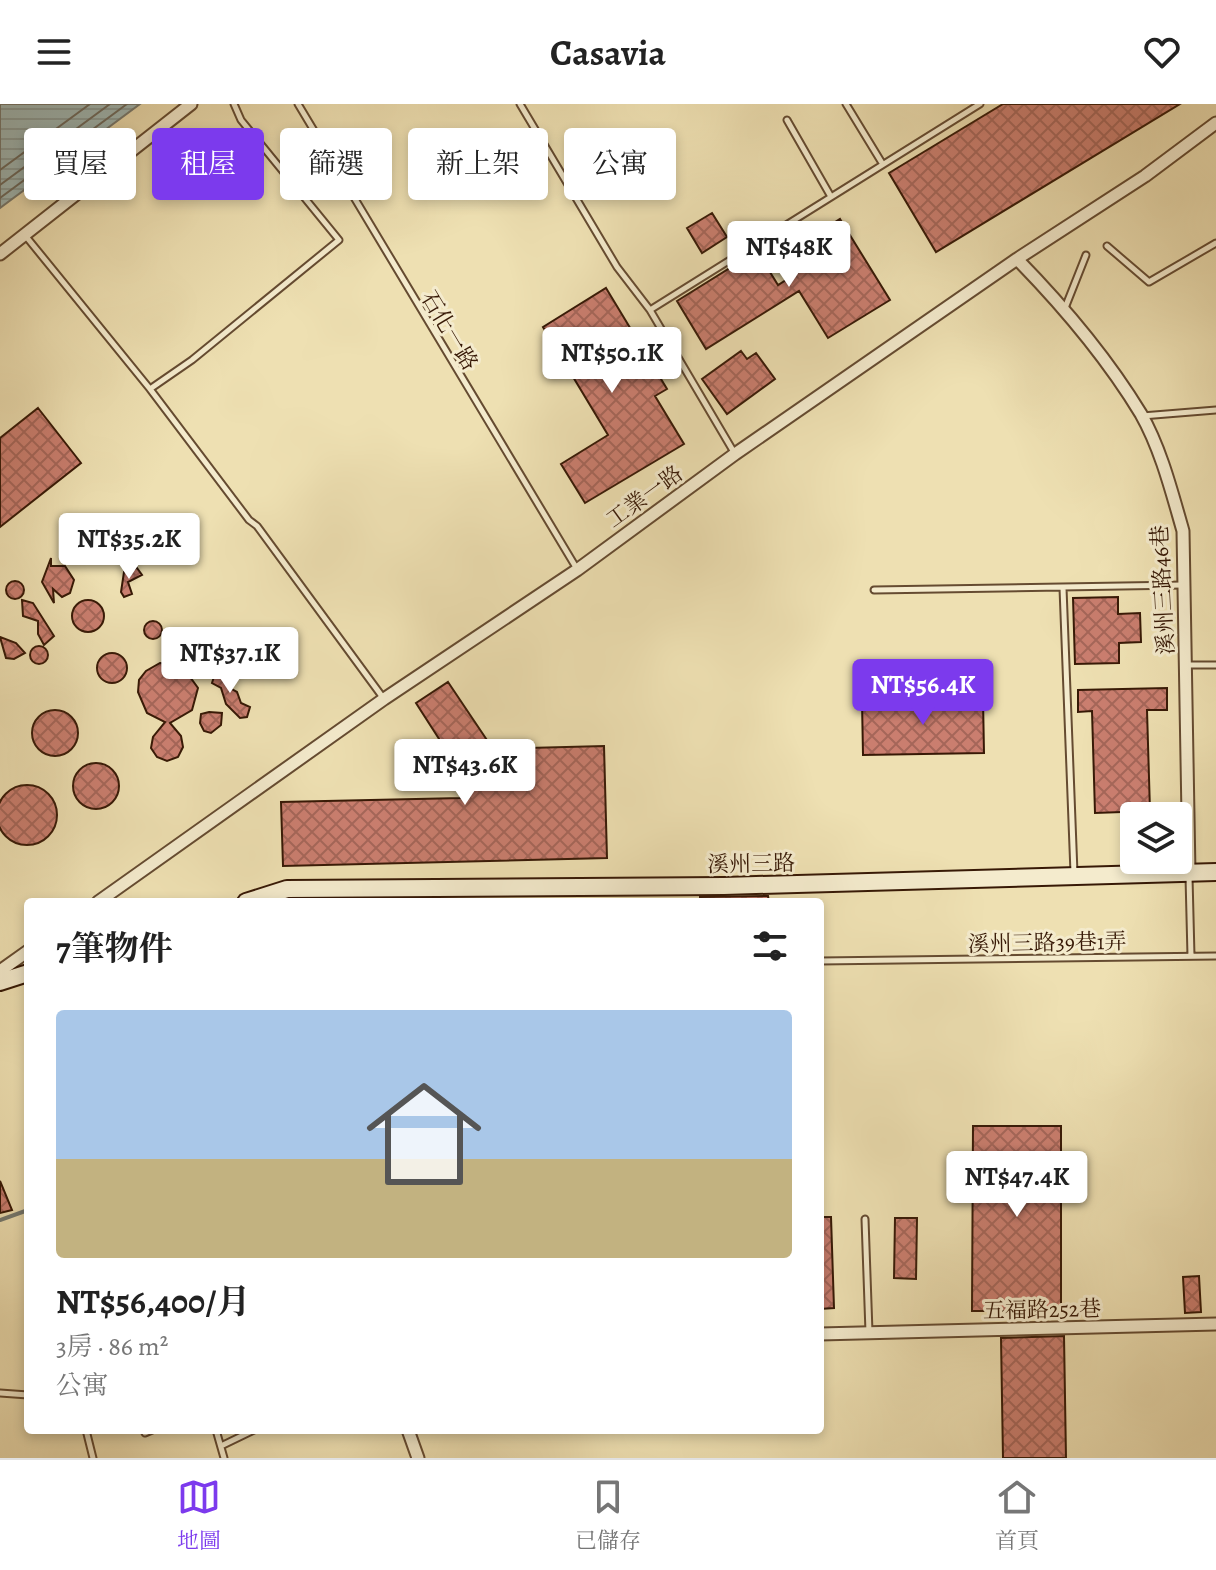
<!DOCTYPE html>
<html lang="zh-TW">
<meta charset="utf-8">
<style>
body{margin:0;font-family:Alegreya,"Noto Serif TC",serif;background:#f6f6f6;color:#222;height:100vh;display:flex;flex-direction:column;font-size:30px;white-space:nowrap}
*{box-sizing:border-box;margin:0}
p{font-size:26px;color:#767676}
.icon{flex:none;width:44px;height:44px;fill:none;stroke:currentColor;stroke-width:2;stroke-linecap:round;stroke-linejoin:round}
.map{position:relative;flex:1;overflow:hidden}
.panel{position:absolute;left:24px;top:794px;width:800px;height:536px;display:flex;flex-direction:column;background:#fff;border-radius:8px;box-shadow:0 4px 12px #0003}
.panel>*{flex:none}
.guide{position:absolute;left:24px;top:24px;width:800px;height:72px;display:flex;gap:16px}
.buttons{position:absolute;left:1120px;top:698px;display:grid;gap:16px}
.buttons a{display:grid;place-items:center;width:72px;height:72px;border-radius:8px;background:#fff;box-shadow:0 4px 12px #0003;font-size:40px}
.price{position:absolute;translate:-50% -68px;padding:0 18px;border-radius:8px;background:#fff;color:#222;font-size:26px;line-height:52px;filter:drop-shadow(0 2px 4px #0008)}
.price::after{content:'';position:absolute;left:50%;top:48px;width:24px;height:18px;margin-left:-12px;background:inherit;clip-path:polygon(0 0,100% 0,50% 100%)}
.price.current{background:#7c3aed;color:#fff}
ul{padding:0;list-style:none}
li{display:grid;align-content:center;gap:16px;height:424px;padding:0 32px}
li+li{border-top:2px solid #e0e0e0}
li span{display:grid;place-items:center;height:248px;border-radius:8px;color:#555}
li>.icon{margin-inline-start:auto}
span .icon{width:144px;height:144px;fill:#fffc;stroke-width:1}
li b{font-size:34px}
h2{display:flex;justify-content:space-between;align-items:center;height:96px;padding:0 32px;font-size:34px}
.pill{padding:0 28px;border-radius:8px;background:#fff;box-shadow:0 4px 12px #0003;font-size:28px;line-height:72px}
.pill.current{background:#7c3aed;color:#fff}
header{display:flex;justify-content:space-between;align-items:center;height:104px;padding:0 32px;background:#fff;font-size:36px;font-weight:700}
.tabs{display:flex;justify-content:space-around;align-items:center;height:112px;border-top:2px solid #e0e0e0;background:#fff;font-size:22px;color:#767676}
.tabs a{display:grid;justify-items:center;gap:4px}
.tabs .current{color:#7c3aed}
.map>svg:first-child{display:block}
.water{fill:url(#water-rules);stroke:#757a71;stroke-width:2}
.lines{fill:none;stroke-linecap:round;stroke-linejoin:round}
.shore{stroke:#6b6a5f;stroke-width:2}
.stream{stroke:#757a71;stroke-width:4}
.building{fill:url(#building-cross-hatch);stroke:#371906;stroke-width:2}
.lane-casing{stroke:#654b31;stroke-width:9}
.street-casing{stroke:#654b31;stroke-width:15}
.secondary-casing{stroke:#371906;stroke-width:20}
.lane{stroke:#f4ebcd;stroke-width:5}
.street{stroke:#f4ebcd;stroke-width:11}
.secondary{stroke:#f4ebcd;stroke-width:16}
.labels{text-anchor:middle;stroke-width:6;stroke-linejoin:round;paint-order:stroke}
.street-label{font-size:22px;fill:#371906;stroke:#f4ebcd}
</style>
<header><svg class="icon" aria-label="menu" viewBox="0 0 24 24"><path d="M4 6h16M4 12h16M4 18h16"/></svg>Casavia<svg class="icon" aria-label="heart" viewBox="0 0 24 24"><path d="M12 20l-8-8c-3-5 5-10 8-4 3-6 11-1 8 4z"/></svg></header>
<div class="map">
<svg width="1216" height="1354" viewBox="0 0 1216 1354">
<defs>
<pattern id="water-rules" width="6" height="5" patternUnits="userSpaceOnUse" patternTransform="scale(2)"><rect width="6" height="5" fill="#9fbab8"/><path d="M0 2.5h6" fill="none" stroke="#8a9f9d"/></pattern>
<pattern id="building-cross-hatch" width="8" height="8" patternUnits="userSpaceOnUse" patternTransform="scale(2)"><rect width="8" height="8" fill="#ca7e6f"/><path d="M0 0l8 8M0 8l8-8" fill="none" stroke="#a56659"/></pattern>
</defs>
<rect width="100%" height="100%" fill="#eee0b2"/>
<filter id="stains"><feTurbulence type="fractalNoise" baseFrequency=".0025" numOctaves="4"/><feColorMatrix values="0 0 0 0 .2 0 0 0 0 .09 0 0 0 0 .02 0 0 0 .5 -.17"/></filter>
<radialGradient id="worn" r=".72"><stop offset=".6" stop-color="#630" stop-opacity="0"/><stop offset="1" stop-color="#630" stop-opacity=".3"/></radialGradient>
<path class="water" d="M0 0H140L0 104Z"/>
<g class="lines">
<path class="shore" d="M0 66 90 0
M0 81 110 0
M0 94 127 0"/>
<path class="stream" d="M0 1116 28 1106"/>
</g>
<path class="building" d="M1003 0H1180L936 148 889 69Z
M712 109 727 133 702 149 687 124Z
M840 115 890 196 828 234 799 187 706 245 677 197 757 147 778 181 808 162 796 143Z
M606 184 667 285 655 292 684 340 585 399 561 360 608 331 543 223Z
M741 247 747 255 756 249 775 275 727 310 702 275Z
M38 304 81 359 0 423V334Z
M104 424 115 425 123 433V445L116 459 100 454 93 446 92 435Z
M51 454V462H65L74 476 70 489 62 493 53 485 54 499 42 478Z
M137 464 142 471 128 478 132 490 124 493 121 488 124 468Z
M6 486a9 9 0 1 1 18 0a9 9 0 1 1-18 0Z
M1118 493V510L1140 509 1141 538 1119 539V559L1075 560 1073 494Z
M72 512a16 16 0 1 1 32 0a16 16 0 1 1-32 0Z
M22 496 33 499 54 532 44 541 38 530V517L23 512Z
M144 526a9 9 0 1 1 18 0a9 9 0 1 1-18 0Z
M0 533 16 539 25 549 14 555 6 554Z
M30 551a9 9 0 1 1 18 0a9 9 0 1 1-18 0Z
M97 564a15 15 0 1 1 30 0a15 15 0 1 1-30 0Z
M160 559 182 562 198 584 192 606 170 619 181 632 183 643 178 653 167 657 157 653 151 644 153 633 165 618 147 609 138 588 139 576 146 567Z
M217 563 227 573 230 584 237 588 241 599 250 603 247 613 240 614 226 600 221 584 212 579Z
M448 578 493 645 604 642 607 754 283 762 281 698 461 694 459 666 416 599Z
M1167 584V606H1147L1150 707 1095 709 1092 607 1078 608V586Z
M983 595 984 649 863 651 862 597Z
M32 629a23 23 0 1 1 46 0a23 23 0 1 1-46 0Z
M209 608 222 609 221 621 211 629 204 627 200 619 201 610Z
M73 682a23 23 0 1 1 46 0a23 23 0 1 1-46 0Z
M-3 711a30 30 0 1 1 60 0a30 30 0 1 1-60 0Z
M768 792 769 798H700V793Z
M973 1022H1061V1207H972Z
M0 1077 12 1106 0 1109Z
M820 1113H831L834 1204 820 1205Z
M895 1114H917L916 1175 894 1174Z
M1199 1172 1201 1208 1185 1209 1183 1173Z
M1064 1232 1066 1354H1003L1001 1234Z"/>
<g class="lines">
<g class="lane-casing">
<path id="lane" d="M298 0 577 465
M520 0 617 163 650 206 735 350
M846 0 882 59
M787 16 830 91
M575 90 623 76
M24 130 150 285 249 416 257 422 384 595
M1107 142 1149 178 1216 139
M1065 204 1086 151
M650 206 980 0
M150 285 192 256 339 136 241 16 234 0
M1142 312 1216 306
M1063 484 1074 769
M874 486 1183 481
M1185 561H1216
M1189 773 1191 852
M820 857 1216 852
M865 1115 869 1228
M0 1289 28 1291
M86 1326 93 1354
M216 1326 224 1354
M145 1329 152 1326
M221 1342 254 1326"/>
</g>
<g class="street-casing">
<path id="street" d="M0 150 191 0
M1017 155C1063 202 1107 254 1141 310 1161 345 1172 389 1183 427L1189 769
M98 798 384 595 577 466 735 350 1017 155 1145 72 1216 19
M0 867 28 847
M820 1230 1216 1220
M408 1326 418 1354"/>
</g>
<g class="secondary-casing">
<path id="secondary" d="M246 798 287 785 724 782 1216 768
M0 878 28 869"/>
</g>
<use href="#lane" class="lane"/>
<use href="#street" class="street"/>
<use href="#secondary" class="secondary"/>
</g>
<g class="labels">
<g class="street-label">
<text transform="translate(450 226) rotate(59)" y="8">石化一路</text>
<text transform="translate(644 392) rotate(-36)" y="8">工業一路</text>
<text transform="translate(1162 486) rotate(-93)" y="8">溪州三路46巷</text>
<text transform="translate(751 759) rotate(-1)" y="8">溪州三路</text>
<text transform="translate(1047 838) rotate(-1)" y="8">溪州三路39巷1弄</text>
<text transform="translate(1042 1205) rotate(-1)" y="8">五福路252巷</text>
</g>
</g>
<rect width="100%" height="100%" filter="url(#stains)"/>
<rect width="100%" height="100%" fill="url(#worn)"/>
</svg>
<div class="buttons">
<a><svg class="icon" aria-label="layers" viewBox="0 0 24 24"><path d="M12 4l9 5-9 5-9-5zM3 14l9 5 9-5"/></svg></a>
</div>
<b class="price" style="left:789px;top:185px">NT$48K</b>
<b class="price" style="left:612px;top:291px">NT$50.1K</b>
<b class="price" style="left:129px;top:477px">NT$35.2K</b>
<b class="price" style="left:230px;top:591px">NT$37.1K</b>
<b class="price current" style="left:923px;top:623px">NT$56.4K</b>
<b class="price" style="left:465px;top:703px">NT$43.6K</b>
<b class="price" style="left:1017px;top:1115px">NT$47.4K</b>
<div class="guide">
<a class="pill">買屋</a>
<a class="pill current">租屋</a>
<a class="pill">篩選</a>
<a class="pill">新上架</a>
<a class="pill">公寓</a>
</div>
<section class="panel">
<h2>7筆物件<svg class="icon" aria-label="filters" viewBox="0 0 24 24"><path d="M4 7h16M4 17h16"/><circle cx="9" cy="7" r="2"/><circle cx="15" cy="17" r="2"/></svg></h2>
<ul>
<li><span style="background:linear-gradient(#a9c7e8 60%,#c2b280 0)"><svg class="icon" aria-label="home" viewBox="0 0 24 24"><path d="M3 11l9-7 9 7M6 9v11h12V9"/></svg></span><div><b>NT$56,400/月</b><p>3房 · 86 m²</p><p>公寓</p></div></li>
</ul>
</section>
</div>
<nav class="tabs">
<a class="current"><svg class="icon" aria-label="map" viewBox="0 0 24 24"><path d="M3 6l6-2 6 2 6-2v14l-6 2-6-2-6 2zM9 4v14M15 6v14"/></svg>地圖</a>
<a><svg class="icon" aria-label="saved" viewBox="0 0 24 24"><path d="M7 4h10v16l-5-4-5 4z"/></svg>已儲存</a>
<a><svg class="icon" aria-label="home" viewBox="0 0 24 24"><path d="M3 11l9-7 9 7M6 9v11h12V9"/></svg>首頁</a>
</nav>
